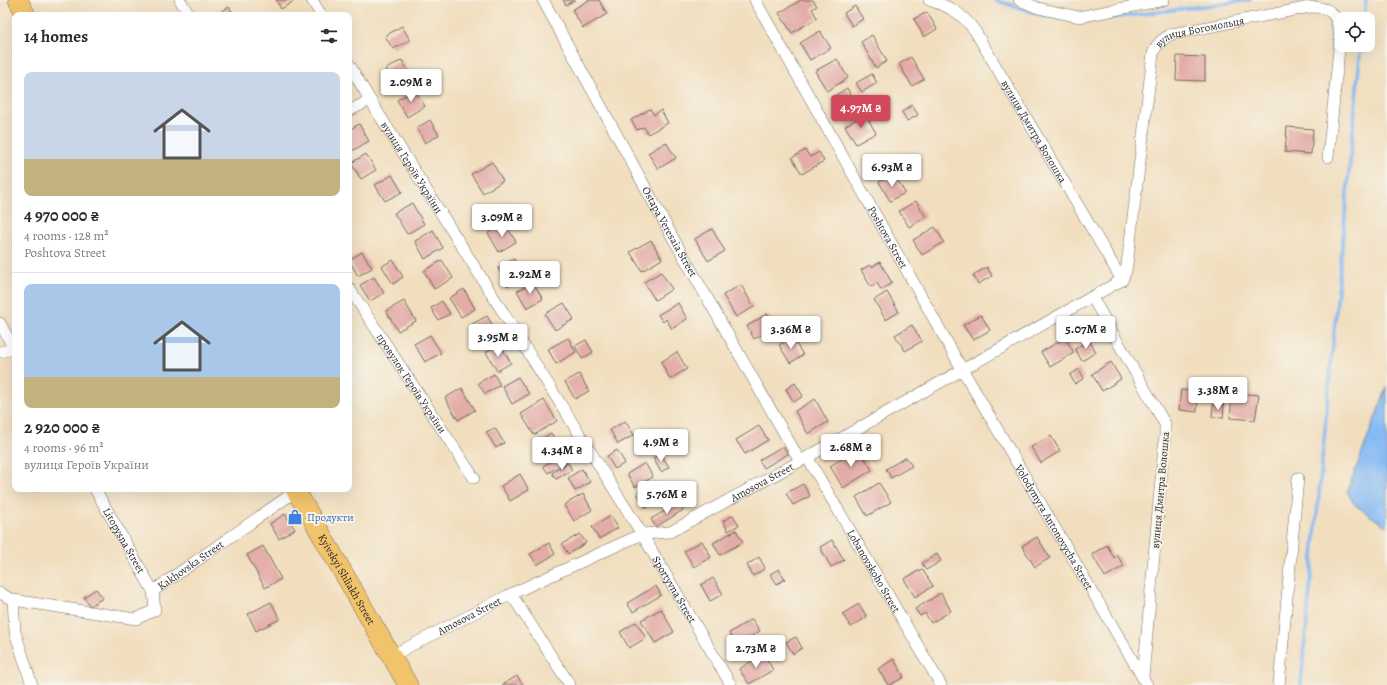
<!DOCTYPE html>
<meta charset="utf-8">
<style>
body{margin:0;font-family:Alegreya,serif;background:#f7f7f7;color:#2b2b33;height:100vh;display:flex;flex-direction:column;font-size:15px;white-space:nowrap}
*{box-sizing:border-box;margin:0}
p{font-size:13px;color:#7c7c81}
.icon{flex:none;width:22px;height:22px;fill:none;stroke:currentColor;stroke-width:2;stroke-linecap:round;stroke-linejoin:round}
.map{position:relative;flex:1;overflow:hidden}
.details{position:absolute;left:12px;top:12px;width:340px;height:480px;display:flex;flex-direction:column;background:#fff;border-radius:8px;box-shadow:0 4px 16px #0002}
.details>*{flex:none}
.tools{position:absolute;left:1335px;top:12px;display:grid;gap:8px}
.tools a{display:grid;place-items:center;width:40px;height:40px;border-radius:8px;background:#fff;box-shadow:0 4px 16px #0002;font-size:20px}
.price{position:absolute;translate:-50% -34px;padding:0 9px;border-radius:4px;background:#fff;color:#222;font-size:13px;line-height:26px;filter:drop-shadow(0 1px 2px #0008)}
.price::after{content:'';position:absolute;left:50%;top:24px;width:12px;height:9px;margin-left:-6px;background:inherit;clip-path:polygon(0 0,100% 0,50% 100%)}
.price.on{background:#d1495b;color:#fff}
ul{padding:0;list-style:none}
li{display:grid;align-content:center;gap:8px;height:212px;padding:0 12px}
li+li{border-top:1px solid #e1e1e2}
li span{display:grid;place-items:center;height:124px;border-radius:8px;color:#555}
li>.icon{margin-inline-start:auto}
span .icon{width:72px;height:72px;fill:#fffc;stroke-width:1}
li b{font-size:17px}
h2{display:flex;justify-content:space-between;align-items:center;height:48px;padding:0 12px;font-size:17px}
.map>svg:first-child{display:block}
.water{fill:#85baf4;stroke:#587290}
.lines{fill:none;stroke-linecap:round;stroke-linejoin:round}
.stream{stroke:#85baf4;stroke-width:3.5}
.building{fill:#e3aca7}
.street-casing{stroke:#706a5e;stroke-width:12}
.highway-casing{stroke:#706a5e;stroke-width:20}
.street{stroke:#fff;stroke-width:11}
.highway{stroke:#f1c36a;stroke-width:19}
.labels{text-anchor:middle;stroke-width:4;stroke-linejoin:round;paint-order:stroke}
.street-label{font-size:11px;fill:#2b2b2b;stroke:#f7f3e8}
.shop-label{font-size:11px;fill:#366cbe;stroke:#f7f3e8;text-anchor:start}
</style>
<div class="map">
<svg width="1387" height="685" viewBox="0 0 1387 685">
<rect width="100%" height="100%" fill="#f7f3e8"/>
<filter id="ink" filterUnits="userSpaceOnUse"><feTurbulence type="fractalNoise" baseFrequency=".025" numOctaves="2"/><feDisplacementMap in="SourceGraphic" scale="8" xChannelSelector="R" yChannelSelector="G"/><feConvolveMatrix kernelMatrix="1 2 1 2 8 2 1 2 1" color-interpolation-filters="sRGB"/></filter>
<filter id="wash" filterUnits="userSpaceOnUse"><feTurbulence type="fractalNoise" baseFrequency=".012" numOctaves="4" result="noise"/><feDisplacementMap in="SourceGraphic" scale="16" xChannelSelector="R" yChannelSelector="G"/><feGaussianBlur stdDeviation="0.9" result="paint"/><feColorMatrix in="noise" values="0 0 0 0 0 0 0 0 0 0 0 0 0 0 0 0 0 1.4 0 .05"/><feComposite in="paint" operator="in"/></filter>
<g filter="url(#wash)">
<rect width="100%" height="100%" fill="#f1debe"/>
<path class="water" d="M1387 387V527L1355 505 1347 492Z"/>
<g class="lines">
<path class="stream" d="M995 0 1041 15 1058 18
M1364 19 1366 0
M1081 22 1250 0
M1301 685 1361 45"/>
</g>
<g id="blocks">
<path class="building" d="M276 0H296L281 9Z
M563 0H575L566 5Z
M589 0H599L607 14 583 28 572 10Z
M801 0H813L817 6 812 9 817 18 792 33 779 13Z
M855 6 863 19 852 26 844 13Z
M229 7 234 15H215Z
M927 12 937 29 924 37 914 19Z
M402 26 410 40 393 49 385 36Z
M820 31 831 48 810 60 800 43Z
M872 35 887 61 876 68 861 42Z
M1177 56 1205 57V81L1176 80Z
M911 57 924 79 912 86 899 64Z
M837 59 848 78 827 91 815 71Z
M402 60 412 78 397 87 386 69Z
M872 74 877 83 862 92 856 83Z
M847 88 854 101 839 110 831 98Z
M415 90 425 106 407 117 397 100Z
M912 105 918 115 907 121 902 112Z
M650 109 654 115 661 110 668 123 648 134 644 127 637 130 631 120Z
M865 114 876 133 856 144 845 126Z
M430 120 439 135 425 143 417 128Z
M359 124 369 141 352 151 349 147V130Z
M1287 127 1313 129 1311 154 1285 152Z
M666 142 676 158 658 169 648 153Z
M805 150 810 157 819 152 824 161 802 174 792 158Z
M366 154 376 170 361 179 351 163Z
M492 162 503 181 483 193 471 174Z
M894 174 905 193 890 201 879 182Z
M392 175 402 192 385 201 375 185Z
M916 201 926 217 909 227 899 211Z
M412 203 424 224 407 234 394 213Z
M505 223 516 242 499 252 488 233Z
M935 227 944 242 922 255 913 240Z
M712 229 725 251 708 261 695 239Z
M433 230 443 248 425 259 415 241Z
M651 240 662 259 642 271 630 252Z
M362 252 372 268 358 276 349 260Z
M514 259 524 276 508 286 498 268Z
M393 260 403 277 393 284 382 266Z
M442 260 453 278 434 289 424 271Z
M880 262 892 283 881 290 877 283 871 287 861 270 870 265 872 267Z
M987 267 992 276 978 284 973 275Z
M661 272 672 289 655 300 644 282Z
M374 277 384 293 370 301 360 285Z
M533 283 543 299 527 308 517 291Z
M741 285 754 307 736 317 723 295Z
M464 289 475 309 461 317 449 298Z
M887 292 899 312 886 320 874 300Z
M404 301 416 321 398 331 386 311Z
M442 301 450 314 438 320 431 308Z
M564 303 574 319 555 330 545 314Z
M678 303 687 319 672 329 666 319 663 322 658 315Z
M767 314 775 327 754 339 747 326Z
M981 315 990 330 973 340 963 325Z
M487 316 500 337 485 346 472 324Z
M912 325 922 341 905 351 895 335Z
M430 335 441 353 425 362 414 344Z
M792 337 803 355 790 363 779 345Z
M568 338 576 352 556 364 548 349Z
M1065 338 1074 353 1050 367 1041 352Z
M586 340 593 352 582 359 575 346Z
M1089 340 1096 352 1082 361 1075 349Z
M500 344 511 363 497 371 486 352Z
M677 352 687 369 670 379 661 362Z
M1111 362 1121 379 1102 391 1092 374Z
M1079 369 1084 378 1075 384 1070 375Z
M494 374 500 385 485 394 478 383Z
M579 374 589 391 575 399 565 382Z
M518 377 529 394 512 404 502 386Z
M795 383 803 396 794 402 786 389Z
M462 388 475 410 458 420 445 398Z
M1181 390 1198 391 1197 412 1179 410Z
M1232 393 1259 395 1255 420 1230 418Z
M815 399 828 422 808 434 795 411Z
M544 400 557 421 534 435 521 414Z
M1213 405H1224L1223 418 1212 417Z
M625 421 634 435 618 444 610 430Z
M759 426 768 440 745 454 736 440Z
M495 428 504 443 496 448 486 432Z
M670 432 676 442 668 447 662 437Z
M551 433 561 449 545 459 535 443Z
M1051 436 1060 451 1041 463 1031 447Z
M783 446 788 454 764 468 759 460Z
M859 449 872 470 843 488 830 466Z
M617 450 625 463 615 469 607 456Z
M564 454 568 461 548 473 543 466Z
M661 454 669 467 661 472 653 458Z
M906 457 912 466 891 478 886 469Z
M568 463 572 470 556 479 552 473Z
M645 463 653 477 635 487 627 474Z
M582 469 590 482 575 491 568 478Z
M520 474 529 490 510 501 501 486Z
M656 482 665 496 646 508 637 493Z
M879 483 891 502 867 516 856 497Z
M803 484 810 496 793 505 786 493Z
M583 494 592 510 574 521 564 505Z
M679 503 683 510 656 527 651 519Z
M285 514 295 529 279 539 270 524Z
M733 515 739 525 728 531 723 521Z
M611 516 618 528 599 539 592 527Z
M736 530 743 542 720 555 713 543Z
M580 534 586 543 568 554 562 544Z
M1037 537 1050 558 1035 567 1022 546Z
M832 540 844 560 831 567 820 547Z
M702 541 711 557 694 567 684 551Z
M549 543 555 554 537 565 530 554Z
M1107 545 1114 558 1117 555 1124 566 1105 577 1092 554Z
M263 546 281 579 265 588 247 555Z
M937 554 941 561 926 570 922 563Z
M759 557 765 568 753 576 747 565Z
M779 569 785 579 777 584 770 574Z
M922 569 933 586 915 597 904 579Z
M713 578 723 594 710 601 701 585Z
M656 586 661 595 633 612 627 603Z
M96 589 103 598 90 606 84 597Z
M941 593 951 611 931 623 925 613 920 616 915 609Z
M271 602 280 619 256 631 248 614Z
M859 604 867 617 851 627 842 614Z
M661 609 674 632 655 643 641 620Z
M752 619 760 631 737 645 729 633Z
M636 622 646 638 629 648 620 632Z
M796 637 802 648 793 654 786 642Z
M764 654 773 670 749 684 739 669Z
M894 659 904 677 890 685H888L878 669Z
M517 676 523 685H502Z"/>
</g>
</g>
<g filter="url(#ink)">
<use href="#blocks" fill-opacity="0" stroke="#706a5e" stroke-width="1"/>
<g class="lines">
<g class="street-casing">
<g id="street">
<path d="M180 0 189 15"/>
<path d="M312 0 321 15"/>
<path id="s1" d="M543 0 673 238 800 461"/>
<path id="s2" d="M755 0 962 369 1147 685"/>
<path id="s3" d="M929 0C950 7 961 12 975 31L1122 280"/>
<path d="M1019 0 1038 8 1079 17 1164 0"/>
<path id="s4" d="M349 64 370 100 642 534 731 685"/>
<path d="M349 111 370 100"/>
<path id="s5" d="M1122 280 1126 271 1130 242 1153 54C1156 44 1163 38 1172 34L1310 7C1335 7 1337 17 1340 39L1328 157"/>
<path id="s6" d="M349 288 474 478"/>
<path d="M1092 297 1165 424V435L1143 677"/>
<path d="M0 323 15 351"/>
<path d="M0 352 14 349"/>
<path id="s7" d="M807 457 941 685"/>
<path id="s8" d="M95 489 153 591"/>
<path id="s9" d="M0 593 13 600 136 619 155 610 153 591 296 491"/>
<path d="M511 594 570 685"/>
<path d="M13 600 15 632 32 685"/>
<path id="s10" d="M391 656 511 594 642 534 670 532 804 459 1122 280"/>
<path d="M1279 685 1298 478"/>
</g>
</g>
<g class="highway-casing">
<g id="highway">
<path d="M18 0 26 15"/>
<path id="s11" d="M295 489 408 685"/>
</g>
</g>
<use href="#street" class="street"/>
<use href="#highway" class="highway"/>
</g>
</g>
<defs>
<g id="shop-bare" transform="scale(1.2)"><path d="M-5-2.5h2.3a2.7 3.5 0 0 1 5.4 0H5L5.5 6h-11ZM-1.5-2.5h3a1.5 2.3 0 0 0-3 0Z" fill="#3f7fe0" stroke="#f7f3e8" stroke-width="2.5" paint-order="stroke"/></g>
</defs>
<g fill-rule="evenodd">
<use href="#shop-bare" x="295" y="517"/>
</g>
<g class="labels">
<g class="street-label">
<text dy="4" stroke="none"><textPath href="#s5" startOffset="284">вулиця Богомольця</textPath></text>
<text dy="4" stroke="none"><textPath href="#s3" startOffset="173">вулиця Дмитра Волошка</textPath></text>
<text dy="4" stroke="none"><textPath href="#s4" startOffset="121">вулиця Героїв України</textPath></text>
<text dy="4" stroke="none"><textPath href="#s1" startOffset="264">Ostapa Veresaia Street</textPath></text>
<text dy="4" stroke="none"><textPath href="#s2" startOffset="272">Poshtova Street</textPath></text>
<text dy="4" stroke="none"><textPath href="#s6" startOffset="114">провулок Героїв України</textPath></text>
<text dy="4" stroke="none"><textPath href="#s10" startOffset="412">Amosova Street</textPath></text>
<text transform="translate(1160 490) rotate(-85)" y="4">вулиця Дмитра Волошка</text>
<text dy="4" stroke="none"><textPath href="#s2" startOffset="606">Volodymyra Antonovycha Street</textPath></text>
<text dy="4" stroke="none"><textPath href="#s8" startOffset="59">Litopysna Street</textPath></text>
<text dy="4" stroke="none"><textPath href="#s9" startOffset="225">Kakhovska Street</textPath></text>
<text dy="4" stroke="none"><textPath href="#s7" startOffset="132">Lobanovskoho Street</textPath></text>
<text dy="4" stroke="none"><textPath href="#s11" startOffset="104">Kyivskyi Shliakh Street</textPath></text>
<text dy="4" stroke="none"><textPath href="#s4" startOffset="618">Sportyvna Street</textPath></text>
<text dy="4" stroke="none"><textPath href="#s10" startOffset="88">Amosova Street</textPath></text>
</g>
<g class="shop-label">
<text x="307" y="521">Продукти</text>
</g>
</g>
</svg>
<div class="tools">
<a><svg class="icon" aria-label="locate" viewBox="0 0 24 24"><circle cx="12" cy="12" r="6"/><path d="M12 2v4M12 18v4M2 12h4M18 12h4"/></svg></a>
</div>
<b class="price" style="left:411px;top:103px">2.09M ₴</b>
<b class="price on" style="left:861px;top:129px">4.97M ₴</b>
<b class="price" style="left:892px;top:188px">6.93M ₴</b>
<b class="price" style="left:502px;top:238px">3.09M ₴</b>
<b class="price" style="left:530px;top:295px">2.92M ₴</b>
<b class="price" style="left:791px;top:350px">3.36M ₴</b>
<b class="price" style="left:1086px;top:350px">5.07M ₴</b>
<b class="price" style="left:498px;top:358px">3.95M ₴</b>
<b class="price" style="left:1218px;top:411px">3.38M ₴</b>
<b class="price" style="left:661px;top:463px">4.9M ₴</b>
<b class="price" style="left:851px;top:468px">2.68M ₴</b>
<b class="price" style="left:562px;top:471px">4.34M ₴</b>
<b class="price" style="left:667px;top:515px">5.76M ₴</b>
<b class="price" style="left:756px;top:669px">2.73M ₴</b>
<section class="details">
<h2>14 homes<svg class="icon" aria-label="filters" viewBox="0 0 24 24"><path d="M4 7h16M4 17h16"/><circle cx="9" cy="7" r="2"/><circle cx="15" cy="17" r="2"/></svg></h2>
<ul>
<li><span style="background:linear-gradient(#c9d6e8 70%,#c2b280 0)"><svg class="icon" aria-label="home" viewBox="0 0 24 24"><path d="M3 11l9-7 9 7M6 9v11h12V9"/></svg></span><div><b>4 970 000 ₴</b><p>4 rooms · 128 m²</p><p>Poshtova Street</p></div></li>
<li><span style="background:linear-gradient(#a9c7e8 75%,#c2b280 0)"><svg class="icon" aria-label="home" viewBox="0 0 24 24"><path d="M3 11l9-7 9 7M6 9v11h12V9"/></svg></span><div><b>2 920 000 ₴</b><p>4 rooms · 96 m²</p><p>вулиця Героїв України</p></div></li>
</ul>
</section>
</div>
